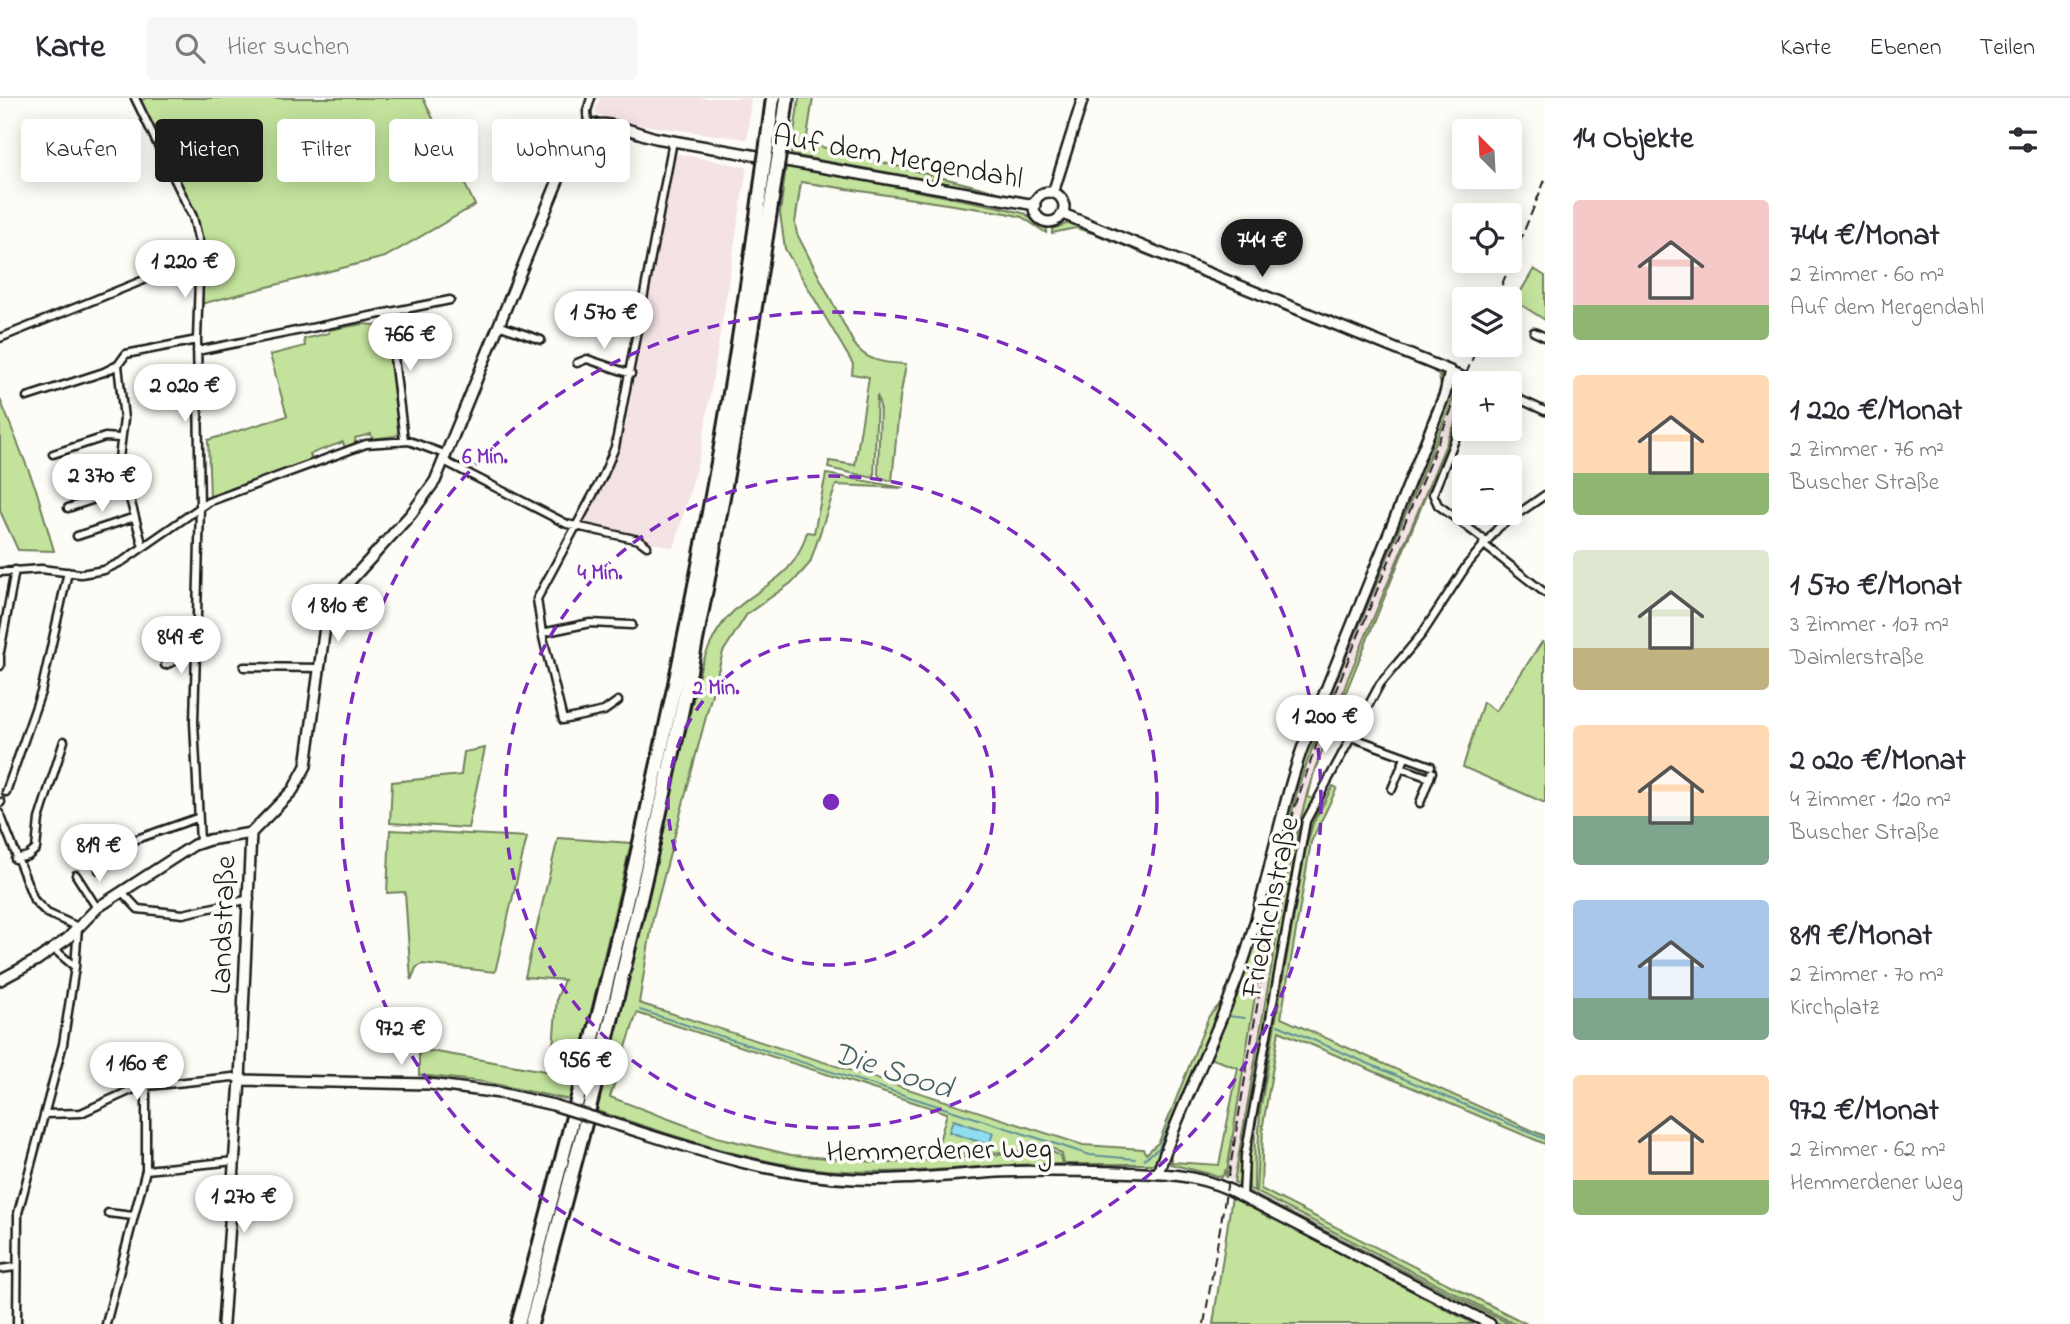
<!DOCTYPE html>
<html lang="de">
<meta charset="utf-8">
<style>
body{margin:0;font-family:"Indie Flower",sans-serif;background:#f7f7f7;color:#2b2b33;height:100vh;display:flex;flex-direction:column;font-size:26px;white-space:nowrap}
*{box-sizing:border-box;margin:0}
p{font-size:23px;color:#7c7c81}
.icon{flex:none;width:38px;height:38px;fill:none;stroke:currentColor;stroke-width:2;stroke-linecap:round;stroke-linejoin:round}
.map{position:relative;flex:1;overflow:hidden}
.drawer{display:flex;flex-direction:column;background:#fff;width:525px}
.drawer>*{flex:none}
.top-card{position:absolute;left:21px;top:21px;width:665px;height:63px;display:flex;gap:14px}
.needle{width:46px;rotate:336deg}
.fabs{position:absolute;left:1452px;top:21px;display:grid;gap:14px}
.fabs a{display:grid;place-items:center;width:70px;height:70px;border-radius:7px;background:#fff;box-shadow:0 4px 18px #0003;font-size:35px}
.price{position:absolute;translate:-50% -60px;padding:0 16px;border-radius:24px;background:#fff;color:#222;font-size:23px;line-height:46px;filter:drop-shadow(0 2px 4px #0008)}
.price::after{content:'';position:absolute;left:50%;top:42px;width:21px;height:16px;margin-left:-10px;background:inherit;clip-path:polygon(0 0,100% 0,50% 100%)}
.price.active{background:#1c1c1c;color:#fff}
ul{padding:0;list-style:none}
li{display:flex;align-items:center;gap:21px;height:175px;padding:0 28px}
li span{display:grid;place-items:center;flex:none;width:196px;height:140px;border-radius:7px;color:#555}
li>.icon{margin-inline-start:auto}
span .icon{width:84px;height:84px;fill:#fffc;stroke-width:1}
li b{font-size:30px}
h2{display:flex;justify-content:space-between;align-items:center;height:84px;padding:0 28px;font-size:30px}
.tag{padding:0 24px;border-radius:7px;background:#fff;box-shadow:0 4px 18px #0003;font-size:24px;line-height:63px}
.tag.active{background:#1c1c1c;color:#fff}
header{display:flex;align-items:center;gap:42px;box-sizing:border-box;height:98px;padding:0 35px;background:#fff;border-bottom:2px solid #e1e1e2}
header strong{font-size:33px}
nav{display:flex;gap:38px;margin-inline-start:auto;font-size:24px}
.search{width:490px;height:63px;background:#f7f7f7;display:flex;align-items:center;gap:18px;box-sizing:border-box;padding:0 24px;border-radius:7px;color:#7c7c81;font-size:26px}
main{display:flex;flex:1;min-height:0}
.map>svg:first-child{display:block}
.built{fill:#f4e2e4}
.green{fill:#c3e39c;stroke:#70805c;stroke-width:2;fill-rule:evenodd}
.water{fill:#90ddef;stroke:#62909b;stroke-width:2}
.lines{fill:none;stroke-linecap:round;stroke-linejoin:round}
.stream{stroke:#62909b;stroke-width:2}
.street-casing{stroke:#1c1c1c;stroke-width:11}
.secondary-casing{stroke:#1c1c1c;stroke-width:14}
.highway-casing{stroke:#1c1c1c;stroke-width:18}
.street{stroke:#fdfcf7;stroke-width:6}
.secondary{stroke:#fdfcf7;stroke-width:9}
.highway{stroke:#fdfcf7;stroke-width:12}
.rail{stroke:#1c1c1c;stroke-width:2;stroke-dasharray:10 5;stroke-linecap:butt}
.secondary-bridge-casing{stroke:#1c1c1c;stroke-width:14;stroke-linecap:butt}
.highway-bridge-casing{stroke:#1c1c1c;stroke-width:18;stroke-linecap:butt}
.secondary-bridge{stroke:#fdfcf7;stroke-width:9}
.highway-bridge{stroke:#fdfcf7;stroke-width:12}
.ring{fill:none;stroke:#7b2cbf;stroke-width:3.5;stroke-dasharray:12 9}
.labels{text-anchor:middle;stroke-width:7;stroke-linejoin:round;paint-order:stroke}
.street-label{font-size:30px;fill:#1c1c1c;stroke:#fdfcf7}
.water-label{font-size:32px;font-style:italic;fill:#456066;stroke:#fdfcf7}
.centre{fill:#7b2cbf;stroke:#fdfcf7;stroke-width:3.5}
.ring-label{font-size:21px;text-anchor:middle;font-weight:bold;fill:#7b2cbf;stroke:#fdfcf7;stroke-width:7;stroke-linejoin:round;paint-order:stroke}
</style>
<header>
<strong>Karte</strong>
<div class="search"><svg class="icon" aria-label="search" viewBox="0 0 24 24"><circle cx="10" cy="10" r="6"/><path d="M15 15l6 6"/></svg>Hier suchen</div>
<nav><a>Karte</a><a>Ebenen</a><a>Teilen</a></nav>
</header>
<main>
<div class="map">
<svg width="1545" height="1226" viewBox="0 0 1545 1226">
<rect width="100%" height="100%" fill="#fdfcf7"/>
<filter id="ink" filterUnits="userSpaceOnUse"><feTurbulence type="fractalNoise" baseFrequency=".0143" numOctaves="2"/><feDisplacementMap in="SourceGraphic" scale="14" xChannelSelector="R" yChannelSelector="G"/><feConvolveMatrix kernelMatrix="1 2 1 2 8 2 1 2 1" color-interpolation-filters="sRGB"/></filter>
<g filter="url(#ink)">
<path class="built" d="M600 0H751L747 41 620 24 597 16 595 12Z
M674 55 747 69 701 353 674 450 581 427 606 381 626 326Z
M1461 281 1472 285H1465V301L1348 580 1308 692 1289 767 1234 1084 1226 1080 1232 1034 1270 804 1298 690 1335 586Z"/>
<path class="green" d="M146 0H423L475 107 385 159 201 206 203 156 196 120 139 3Z
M799 0H813L806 45 1002 95 791 57Z
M786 68 1000 109 1026 116 1037 127 1047 131 1046 135 1022 119 1006 115 801 84 795 125 797 136 853 244C865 264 885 265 906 266L900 300 892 383 880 380 878 376 880 308 877 297 874 380 828 370 829 363 855 367 869 279 852 276 853 266 785 151 780 115Z
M1072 124 1423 265 1438 272 1444 285 1288 679 1255 816 1226 901 1160 1057 1153 1066H1064L1062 1056 1054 1051 935 1058 947 1015 637 915 610 999 717 1039 791 1057 889 1065 1051 1053 1060 1058 1062 1066C989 1065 916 1077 844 1073 758 1069 678 1038 597 1013L701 568C708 551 715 534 727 520 759 484 792 487 807 434L814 435 826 376 904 390 836 387 810 465 794 483 747 516 723 554 653 820 639 905 1083 1047 1143 1051 1146 1056 1159 1044 1209 918 1224 902 1243 851 1287 679 1441 288 1439 278 1432 272 1095 136 1076 130 1052 135V131Z
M1534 171 1545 178V222L1515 203Z
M363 226 385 228 389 236 401 337 372 341 371 336 355 340 356 346 345 350 343 344 310 356 312 362 210 400 208 342 287 318 270 257 305 248 304 241 329 235V232Z
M1456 279 1461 282 1335 586 1298 690 1270 804 1226 1080 1225 1073 1222 1079 1170 1066 1172 1046 1228 919 1249 859 1285 717 1307 649ZM1210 960 1238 970 1219 1067 1172 1064 1170 1058 1174 1045Z
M0 301 36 391 54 453 18 452 0 413Z
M1465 301 1315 670 1308 699 1313 701 1297 744 1242 1057V1088L1234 1084 1289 767 1308 692 1348 580Z
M1542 544 1545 546V705L1463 669 1483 604 1496 613Z
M485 650 468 730 390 725 392 684 461 677 464 654Z
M1329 686 1305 743 1255 1031 1254 1093 1249 1091V1057L1303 742 1309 723Z
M1333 688 1337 690 1311 744 1281 920 1545 1038V1046L1279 933 1263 1027 1261 1091 1527 1226H1515L1256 1094 1260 1013 1305 754 1313 725Z
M390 732 527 739 495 874 422 866 416 870 411 882 405 794 387 795Z
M558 740 631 745 570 1002 485 984 419 977V951L551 974 557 900 564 882 525 879Z
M1249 1094 1510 1226H1496L1283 1117 1251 1098Z
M1232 1098 1474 1226H1213Z"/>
<path class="water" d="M953 1022 993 1035 989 1047 949 1034Z"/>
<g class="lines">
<path class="stream" d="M640 912 1090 1057 1135 1061
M1228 918 1245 920
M1278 927 1545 1041
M1144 1061 1159 1050 1217 916"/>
<g class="street-casing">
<path id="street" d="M135 0 193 119 200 148 197 242 200 409 194 624 200 744
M588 27 587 13 591 0
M386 216 390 227 404 342
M498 227 541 242
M1534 234 1545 239
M0 240 191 163H200
M197 253 450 202
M577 265 587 261 631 276
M118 267 124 321 119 360 143 449
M1450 273 1481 285
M1510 297 1545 313
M27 299 104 274 118 267 126 256 197 242
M1465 317 1433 396 1438 407 1486 443
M53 356 105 339 119 340
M444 363 567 426 639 442 647 448
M68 410 127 390
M77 438 135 419
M1483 446 1545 495
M0 474 41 471 81 476 104 472 123 463 208 404 366 346 409 343 447 357
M542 535 590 525 632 527
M0 554 15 472
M0 558V568
M165 567 195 555
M244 569 320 570
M618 603 604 613 563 622 542 535 537 501 603 378 615 349 673 43
M1351 639 1431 668
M1401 670 1430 680
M1392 691 1405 660
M6 694 41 594 68 474
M0 705 1 704
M1420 705 1432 674
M0 716 34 802 47 815 78 829 75 869 63 946 18 1115 17 1226
M15 761 28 758 36 751 39 721 64 643
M99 772 134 742 197 720
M76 777 97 810
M123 795 138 811 183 816 250 801
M54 851 75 869
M45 1016 81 1015 138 989 233 979 240 982
M146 1072 235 1063
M1243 1098 1245 1058 1306 723 1380 586 1422 536 1467 467 1499 429 1545 397
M108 1115 133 1118
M0 1171 15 1169
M106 1226 146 1072V988"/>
</g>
<g class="secondary-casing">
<path id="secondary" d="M1034 109a15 15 0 1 1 30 0a15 15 0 1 1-30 0Z
M1053 95 1083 0
M1063 116 1450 273 1445 296 1302 651C1277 721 1267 796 1242 867 1218 937 1181 1004 1158 1075
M0 882 37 862 67 841 97 810 194 747 209 742 251 735
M240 982 429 986 500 995 553 1007
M611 1025C691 1050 769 1078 854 1081 902 1083 950 1077 998 1074 1037 1072 1076 1073 1115 1074 1155 1075 1193 1075 1230 1092L1490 1226
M223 1226 240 982 251 735 293 692 306 668 326 521 332 503 411 416 435 383 577 36C595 14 633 35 656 40L1035 107"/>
</g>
<g class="highway-casing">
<path id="highway" d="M766 54 773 0
M779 56 787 0
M518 1226C622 845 714 458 764 66
M531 1226C584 1037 632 846 673 654 715 460 747 264 777 68"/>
</g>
<use href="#street" class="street"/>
<use href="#secondary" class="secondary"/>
<use href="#highway" class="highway"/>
<path class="rail" d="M1496 201 1545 82
M1204 1226 1275 801 1294 712 1331 604 1478 247"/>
<g class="secondary-bridge-casing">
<path id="secondary-bridge" d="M553 1007 611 1025"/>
</g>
<g class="highway-bridge-casing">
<path id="highway-bridge" d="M764 66 766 54
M777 68 779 56"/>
</g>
<use href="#secondary-bridge" class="secondary-bridge"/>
<use href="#highway-bridge" class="highway-bridge"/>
</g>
</g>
<g class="ring">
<circle cx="831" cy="704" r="163"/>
<circle cx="831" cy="704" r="326"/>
<circle cx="831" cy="704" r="490"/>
</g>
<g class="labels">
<g class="street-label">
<text transform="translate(898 58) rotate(10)" y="10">Auf dem Mergendahl</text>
<text transform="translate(1269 809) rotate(-78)" y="10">Friedrichstraße</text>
<text transform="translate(222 827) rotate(-88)" y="10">Landstraße</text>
<text transform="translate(939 1051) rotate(-1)" y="10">Hemmerdener Weg</text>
</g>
<g class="water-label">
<text transform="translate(893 971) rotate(18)" y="11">Die Sood</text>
</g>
</g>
<circle cx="831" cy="704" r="10" class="centre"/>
<g class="ring-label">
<text x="485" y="365">6 Min.</text>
<text x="600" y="481">4 Min.</text>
<text x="716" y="596">2 Min.</text>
</g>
</svg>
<div class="fabs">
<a><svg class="needle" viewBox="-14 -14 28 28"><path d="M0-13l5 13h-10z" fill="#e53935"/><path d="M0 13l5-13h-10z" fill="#7c7c81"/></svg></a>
<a><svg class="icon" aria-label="locate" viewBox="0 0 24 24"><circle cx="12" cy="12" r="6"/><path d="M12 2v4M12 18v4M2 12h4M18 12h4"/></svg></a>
<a><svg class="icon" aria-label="layers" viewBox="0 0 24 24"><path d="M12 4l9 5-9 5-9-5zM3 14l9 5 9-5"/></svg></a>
<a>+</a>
<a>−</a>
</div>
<b class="price active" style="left:1262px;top:181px">744 €</b>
<b class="price" style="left:185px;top:202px">1 220 €</b>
<b class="price" style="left:604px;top:253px">1 570 €</b>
<b class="price" style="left:410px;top:275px">766 €</b>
<b class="price" style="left:185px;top:326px">2 020 €</b>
<b class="price" style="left:102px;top:416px">2 370 €</b>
<b class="price" style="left:338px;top:546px">1 810 €</b>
<b class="price" style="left:181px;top:578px">849 €</b>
<b class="price" style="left:1325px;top:657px">1 200 €</b>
<b class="price" style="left:99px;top:786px">819 €</b>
<b class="price" style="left:401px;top:969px">972 €</b>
<b class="price" style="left:586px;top:1001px">956 €</b>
<b class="price" style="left:137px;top:1004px">1 160 €</b>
<b class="price" style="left:244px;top:1137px">1 270 €</b>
<div class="top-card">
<a class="tag">Kaufen</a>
<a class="tag active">Mieten</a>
<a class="tag">Filter</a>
<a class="tag">Neu</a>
<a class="tag">Wohnung</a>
</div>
</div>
<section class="drawer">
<h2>14 Objekte<svg class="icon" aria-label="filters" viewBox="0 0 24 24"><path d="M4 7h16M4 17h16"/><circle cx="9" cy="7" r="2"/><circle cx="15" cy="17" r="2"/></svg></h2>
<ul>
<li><span style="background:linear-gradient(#f6c9c9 75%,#8fb573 0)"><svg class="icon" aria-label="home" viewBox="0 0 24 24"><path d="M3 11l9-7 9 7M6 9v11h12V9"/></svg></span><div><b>744 €/Monat</b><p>2 Zimmer · 60 m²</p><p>Auf dem Mergendahl</p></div></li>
<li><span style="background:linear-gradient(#ffd9b3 70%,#8fb573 0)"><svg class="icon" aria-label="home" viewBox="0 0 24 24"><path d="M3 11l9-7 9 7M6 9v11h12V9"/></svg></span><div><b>1 220 €/Monat</b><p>2 Zimmer · 76 m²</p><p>Buscher Straße</p></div></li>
<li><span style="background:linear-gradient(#dfe7d0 70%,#c2b280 0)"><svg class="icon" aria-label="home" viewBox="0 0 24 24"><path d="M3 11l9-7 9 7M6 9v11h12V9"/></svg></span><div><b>1 570 €/Monat</b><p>3 Zimmer · 107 m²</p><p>Daimlerstraße</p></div></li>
<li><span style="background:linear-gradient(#ffd9b3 65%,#7fa58c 0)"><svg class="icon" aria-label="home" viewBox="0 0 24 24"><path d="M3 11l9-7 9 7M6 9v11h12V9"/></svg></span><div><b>2 020 €/Monat</b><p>4 Zimmer · 120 m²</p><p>Buscher Straße</p></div></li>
<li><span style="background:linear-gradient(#a9c7e8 70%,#7fa58c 0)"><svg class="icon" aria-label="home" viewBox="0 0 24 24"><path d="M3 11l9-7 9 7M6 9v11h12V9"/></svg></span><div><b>819 €/Monat</b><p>2 Zimmer · 70 m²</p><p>Kirchplatz</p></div></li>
<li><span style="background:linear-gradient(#ffd9b3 75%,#8fb573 0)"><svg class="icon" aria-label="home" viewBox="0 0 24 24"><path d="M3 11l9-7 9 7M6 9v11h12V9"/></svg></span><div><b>972 €/Monat</b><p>2 Zimmer · 62 m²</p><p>Hemmerdener Weg</p></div></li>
</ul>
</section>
</main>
